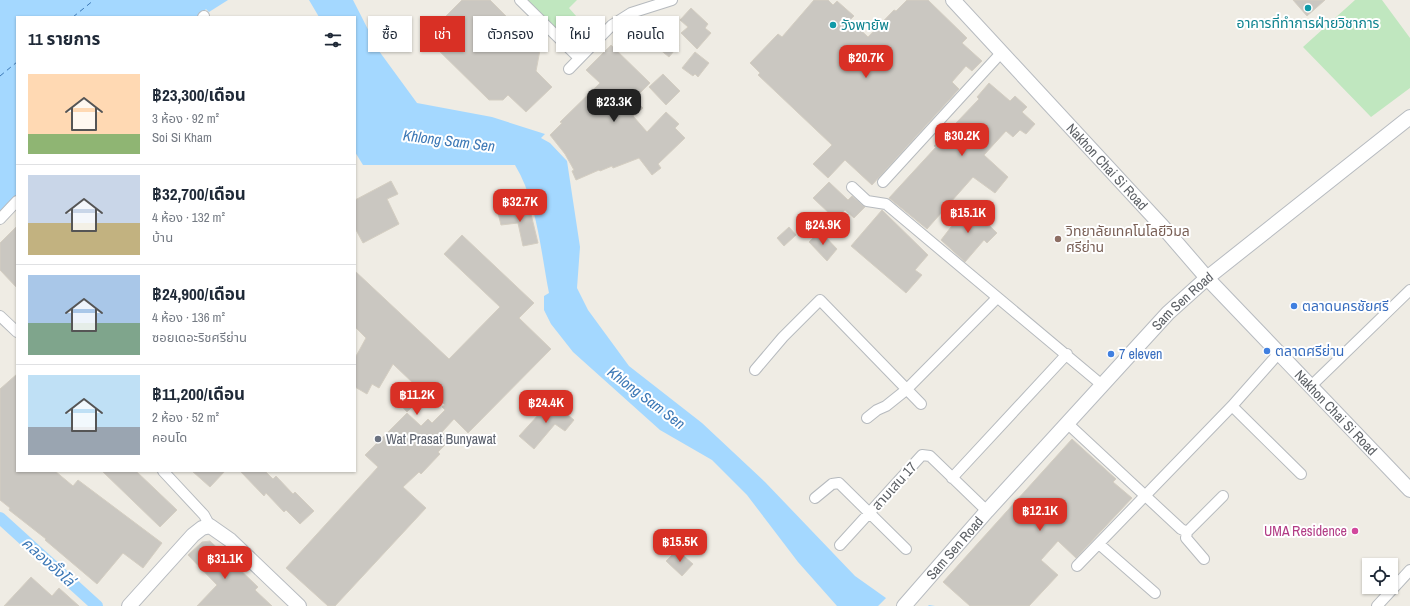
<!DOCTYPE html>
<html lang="th">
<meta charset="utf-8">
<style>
body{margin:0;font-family:"Archivo Narrow","Noto Sans Thai",sans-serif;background:#f6f6f7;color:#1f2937;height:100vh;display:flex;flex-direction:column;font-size:15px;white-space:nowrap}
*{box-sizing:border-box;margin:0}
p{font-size:13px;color:#747a83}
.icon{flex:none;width:22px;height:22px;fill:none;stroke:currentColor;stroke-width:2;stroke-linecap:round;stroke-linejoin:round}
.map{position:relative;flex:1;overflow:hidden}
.details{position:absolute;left:16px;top:16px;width:340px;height:456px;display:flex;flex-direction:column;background:#fff;border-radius:0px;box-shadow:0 1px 3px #0004}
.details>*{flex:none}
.hud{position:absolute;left:368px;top:16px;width:380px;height:36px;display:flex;gap:8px}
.buttons{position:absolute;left:1362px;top:558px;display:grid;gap:8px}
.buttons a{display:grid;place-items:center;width:36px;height:36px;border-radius:0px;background:#fff;box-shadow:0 1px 3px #0004;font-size:20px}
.price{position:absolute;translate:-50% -34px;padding:0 9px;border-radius:8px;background:#d93025;color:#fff;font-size:13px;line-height:26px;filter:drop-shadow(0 1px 2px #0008)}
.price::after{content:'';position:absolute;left:50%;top:24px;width:12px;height:9px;margin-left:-6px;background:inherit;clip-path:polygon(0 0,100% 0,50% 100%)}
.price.on{background:#222;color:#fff}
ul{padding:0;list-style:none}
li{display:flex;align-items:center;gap:12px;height:100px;padding:0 12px}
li+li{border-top:1px solid #e0e1e3}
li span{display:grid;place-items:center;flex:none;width:112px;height:80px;border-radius:0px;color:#555}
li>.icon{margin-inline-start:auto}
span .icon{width:48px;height:48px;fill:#fffc;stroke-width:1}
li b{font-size:17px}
h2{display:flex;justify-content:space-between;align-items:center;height:48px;padding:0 12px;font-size:17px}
.chip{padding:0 14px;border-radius:0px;background:#fff;box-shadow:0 1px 3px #0004;font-size:14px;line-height:36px}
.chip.on{background:#d93025;color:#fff}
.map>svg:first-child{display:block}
.green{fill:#c0e7bf}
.water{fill:#a4d8ff}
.pier{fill:#efece4}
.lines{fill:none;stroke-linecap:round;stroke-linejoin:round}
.canal{stroke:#a4d8ff;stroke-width:12}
.ferry{stroke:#3c78b6;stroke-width:1;stroke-dasharray:5 4;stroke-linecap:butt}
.building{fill:#cac7c1;stroke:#d4cec2}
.street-casing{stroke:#b6babe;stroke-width:12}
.secondary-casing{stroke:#b7bbc0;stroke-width:16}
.street{stroke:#fff;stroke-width:10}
.secondary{stroke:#fff;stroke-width:14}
.culture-dot{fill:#0f9aa8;stroke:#fff;stroke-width:1.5}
.education-dot{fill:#8d6e63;stroke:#fff;stroke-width:1.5}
.shop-dot{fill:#3f7fe0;stroke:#fff;stroke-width:1.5}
.worship-dot{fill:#6b7280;stroke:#fff;stroke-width:1.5}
.hotel-dot{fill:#d1479c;stroke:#fff;stroke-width:1.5}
.labels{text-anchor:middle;stroke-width:4;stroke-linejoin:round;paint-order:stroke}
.culture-label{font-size:14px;fill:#0d838f;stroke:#fff}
.street-label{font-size:14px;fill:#5c6065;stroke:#fff}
.education-label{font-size:14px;fill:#785e54;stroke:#fff;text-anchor:start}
.shop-label{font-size:14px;fill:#366cbe;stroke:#fff;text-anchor:start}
.worship-label{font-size:14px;fill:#5b616d;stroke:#fff;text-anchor:start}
.hotel-label{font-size:14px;fill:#b23c85;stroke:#fff;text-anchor:end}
.water-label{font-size:15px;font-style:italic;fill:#3c78b6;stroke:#fff}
</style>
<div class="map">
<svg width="1410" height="606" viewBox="0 0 1410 606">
<rect width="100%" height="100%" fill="#efece4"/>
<path class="green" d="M528 0H577L569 8 592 34 575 50Z
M1355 0H1382L1410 38V88L1371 117 1303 47Z"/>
<path class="water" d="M0 0H228L209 12 206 9 198 17H17V195L0 211Z
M309 0H353L379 51 417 103 492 117 545 134 541 138 550 143 567 161 580 247 577 288 588 310 629 366 702 423 765 482 855 576 886 598 935 606H837L798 562 747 495 712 460 660 430 573 352 551 324 544 310V296L549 293C541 253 537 201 515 165H363L355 152V17H319Z"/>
<path class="pier" d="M888 596 930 602H932L928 606H878Z"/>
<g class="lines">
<path class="canal" d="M0 518 97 606"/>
<path class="ferry" d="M73 17 94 0
M0 76 17 62"/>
</g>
<path class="building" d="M462 0H490L540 50 536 71 552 87 526 112 508 95 503 100H489L425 37Z
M814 0H828L833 5 837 1 854 16 850 20 868 37 894 10 896 11 907 0H928L967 38 962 43 982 61 972 71 966 66 952 82 959 89 872 185 845 160 828 178 813 164 832 145 758 75 760 73 750 63 778 34 782 37Z
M1293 0H1325L1307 16Z
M691 8 708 24 705 28 711 33 697 49 681 33 688 27 680 20Z
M669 36 679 45 669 57 658 48Z
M611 45 650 83 634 99 643 108 633 116 647 132 666 112 679 124 675 128 685 138 658 164 661 168 652 175 639 158 613 168 612 166 600 171 599 170 576 180 572 171 574 170 565 154 550 135 562 123 560 122 600 83 586 70Z
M695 52 709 63 698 77 695 74 693 76 682 68Z
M663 74 680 91 666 105 649 87Z
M989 83 1010 101 1015 96 1027 107 1022 112 1035 124 1026 134 1020 130 1013 137 1006 131 984 155 1008 177 995 193 973 177 927 229 889 198 936 147 934 146 979 99 977 97Z
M391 181 398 194 387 199 399 224 363 243 355 228V200Z
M829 182 848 200 852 196 865 207 854 218 845 210 837 218 833 214 831 215 813 198Z
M517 205 531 214 538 243 523 246 518 223 501 225 497 209Z
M968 205 997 233 987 243 984 240 965 262 941 240Z
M882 210 928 255 915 270 922 275 906 293 851 246Z
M17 226V288L0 270V243Z
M789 227 796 235 784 246 777 238Z
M820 231 837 249 827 261 809 242Z
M462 235 534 303 519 318 551 349 468 433 454 419 442 432 450 440 438 452 440 454 421 474 419 472 403 487 426 508 335 606H328L286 568 378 467 365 455 407 413 421 426 428 419 432 423 445 410 442 407 445 405 429 390 407 412 398 402 415 385 393 364 379 388 372 384 367 394 355 387V358L366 338 355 327V271L449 359 500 307 444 254Z
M17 374V471H55L73 486 78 480 162 543 143 568 123 553 97 584 45 540 46 539 9 510 10 508 0 500V389Z
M551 401 574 420 565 431 555 424 534 449 519 436Z
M1072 439 1116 479 1113 482 1132 498 1076 558 1058 541 1041 560 1058 575 1029 606H970L943 582Z
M102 471H136L177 510 160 527Z
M192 471H225L210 487Z
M240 471H265L273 479 276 476 293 494 295 492 314 511 300 524 286 510 284 512 266 493 264 496Z
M210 541 258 587 255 590 272 606H197L217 585 188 555 202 542Z
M677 550 693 564 682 576 666 561Z
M31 577 52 596 59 588 79 606H4Z"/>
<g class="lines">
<g class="street-casing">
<path id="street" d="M520 0 579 58
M203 17 204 16
M569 69 612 25 631 13 672 0
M883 182 1001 53
M852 187 867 201 886 204 1102 385
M0 219 17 201
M0 316 17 332
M755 370 783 337 820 300 921 404
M1311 386 1410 290
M1232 406 1301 474
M867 418 877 410 886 406 906 390 997 298
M1067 423 1181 529 1187 532 1223 496
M163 471 204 515 210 526
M952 478 1067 354
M815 498 832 484 839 483 906 549
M1187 532 1186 538 1204 559
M1099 544 1155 593
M840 545 922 455 930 456 987 511
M1077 566 1232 406 1279 353
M1377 606 1410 570"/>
</g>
<g class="secondary-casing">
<g id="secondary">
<path id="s1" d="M953 0 1163 227 1207 278 1410 490"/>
<path d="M129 606 193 535 202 528 210 526 230 540 299 606"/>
<path id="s2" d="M904 606 987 511 1168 313 1207 278 1410 117"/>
</g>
</g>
<use href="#street" class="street"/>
<use href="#secondary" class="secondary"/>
</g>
<g class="culture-dot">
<circle cx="1308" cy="8" r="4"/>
<circle cx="833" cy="25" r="4"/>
</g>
<circle class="education-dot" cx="1058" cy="239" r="4"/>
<g class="shop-dot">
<circle cx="1294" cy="306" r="4"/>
<circle cx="1267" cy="351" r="4"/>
<circle cx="1111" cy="354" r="4"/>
</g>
<circle class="worship-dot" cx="378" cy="439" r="4"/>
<circle class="hotel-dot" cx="1355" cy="531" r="4"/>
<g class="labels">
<g class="culture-label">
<text x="1308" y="28">อาคารที่ทำการฝ่ายวิชาการ</text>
<text x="841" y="30" text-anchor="start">วังพายัพ</text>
</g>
<g class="street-label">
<text dy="5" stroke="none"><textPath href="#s1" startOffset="227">Nakhon Chai Si Road</textPath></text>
<text dy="5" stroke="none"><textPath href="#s2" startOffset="413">Sam Sen Road</textPath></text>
<text dy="5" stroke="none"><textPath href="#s1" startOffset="563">Nakhon Chai Si Road</textPath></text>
<text transform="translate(894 486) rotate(-48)" y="5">สามเสน 17</text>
<text dy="5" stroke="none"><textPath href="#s2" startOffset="77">Sam Sen Road</textPath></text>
</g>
<g class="education-label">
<text x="1066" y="236">วิทยาลัยเทคโนโลยีวิมล<tspan x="1066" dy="16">ศรีย่าน</tspan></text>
</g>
<g class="shop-label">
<text x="1302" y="311">ตลาดนครชัยศรี</text>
<text x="1275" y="356">ตลาดศรีย่าน</text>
<text x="1119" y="359">7 eleven</text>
</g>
<g class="worship-label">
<text x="386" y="444">Wat Prasat Bunyawat</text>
</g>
<g class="hotel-label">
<text x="1347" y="536">UMA Residence</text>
</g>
<g class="water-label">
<text transform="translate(449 141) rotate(7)" y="5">Khlong Sam Sen</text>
<text transform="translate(646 398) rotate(37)" y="5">Khlong Sam Sen</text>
<text transform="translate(48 562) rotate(42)" y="5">คลองอั๊งโล่</text>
</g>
</g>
</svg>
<div class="buttons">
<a><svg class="icon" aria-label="locate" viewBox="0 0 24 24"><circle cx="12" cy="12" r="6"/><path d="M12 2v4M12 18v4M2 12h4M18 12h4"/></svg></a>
</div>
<b class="price" style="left:866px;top:79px">฿20.7K</b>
<b class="price on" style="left:614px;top:123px">฿23.3K</b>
<b class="price" style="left:962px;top:157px">฿30.2K</b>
<b class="price" style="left:520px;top:223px">฿32.7K</b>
<b class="price" style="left:968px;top:234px">฿15.1K</b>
<b class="price" style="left:823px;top:246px">฿24.9K</b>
<b class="price" style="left:417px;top:416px">฿11.2K</b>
<b class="price" style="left:546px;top:424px">฿24.4K</b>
<b class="price" style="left:1040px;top:532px">฿12.1K</b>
<b class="price" style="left:680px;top:563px">฿15.5K</b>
<b class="price" style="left:225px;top:580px">฿31.1K</b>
<div class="hud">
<a class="chip">ซื้อ</a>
<a class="chip on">เช่า</a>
<a class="chip">ตัวกรอง</a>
<a class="chip">ใหม่</a>
<a class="chip">คอนโด</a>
</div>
<section class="details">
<h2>11 รายการ<svg class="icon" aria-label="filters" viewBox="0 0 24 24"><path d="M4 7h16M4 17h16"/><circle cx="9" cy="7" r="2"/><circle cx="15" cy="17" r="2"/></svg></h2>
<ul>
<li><span style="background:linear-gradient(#ffd9b3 75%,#8fb573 0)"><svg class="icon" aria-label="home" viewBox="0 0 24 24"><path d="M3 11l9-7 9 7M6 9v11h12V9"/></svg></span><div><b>฿23,300/เดือน</b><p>3 ห้อง · 92 m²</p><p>Soi Si Kham</p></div></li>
<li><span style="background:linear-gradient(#c9d6e8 60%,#c2b280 0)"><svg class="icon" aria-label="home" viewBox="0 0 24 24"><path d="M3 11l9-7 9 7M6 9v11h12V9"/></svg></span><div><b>฿32,700/เดือน</b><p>4 ห้อง · 132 m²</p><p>บ้าน</p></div></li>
<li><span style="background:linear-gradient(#a9c7e8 60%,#7fa58c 0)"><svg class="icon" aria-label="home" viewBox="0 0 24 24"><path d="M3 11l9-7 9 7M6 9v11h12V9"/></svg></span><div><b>฿24,900/เดือน</b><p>4 ห้อง · 136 m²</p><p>ซอยเดอะริชศรีย่าน</p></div></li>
<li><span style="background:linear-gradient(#bfe0f5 65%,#9aa5b1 0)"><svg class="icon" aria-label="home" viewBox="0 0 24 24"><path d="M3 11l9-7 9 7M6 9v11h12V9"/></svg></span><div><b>฿11,200/เดือน</b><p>2 ห้อง · 52 m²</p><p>คอนโด</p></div></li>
</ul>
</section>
</div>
